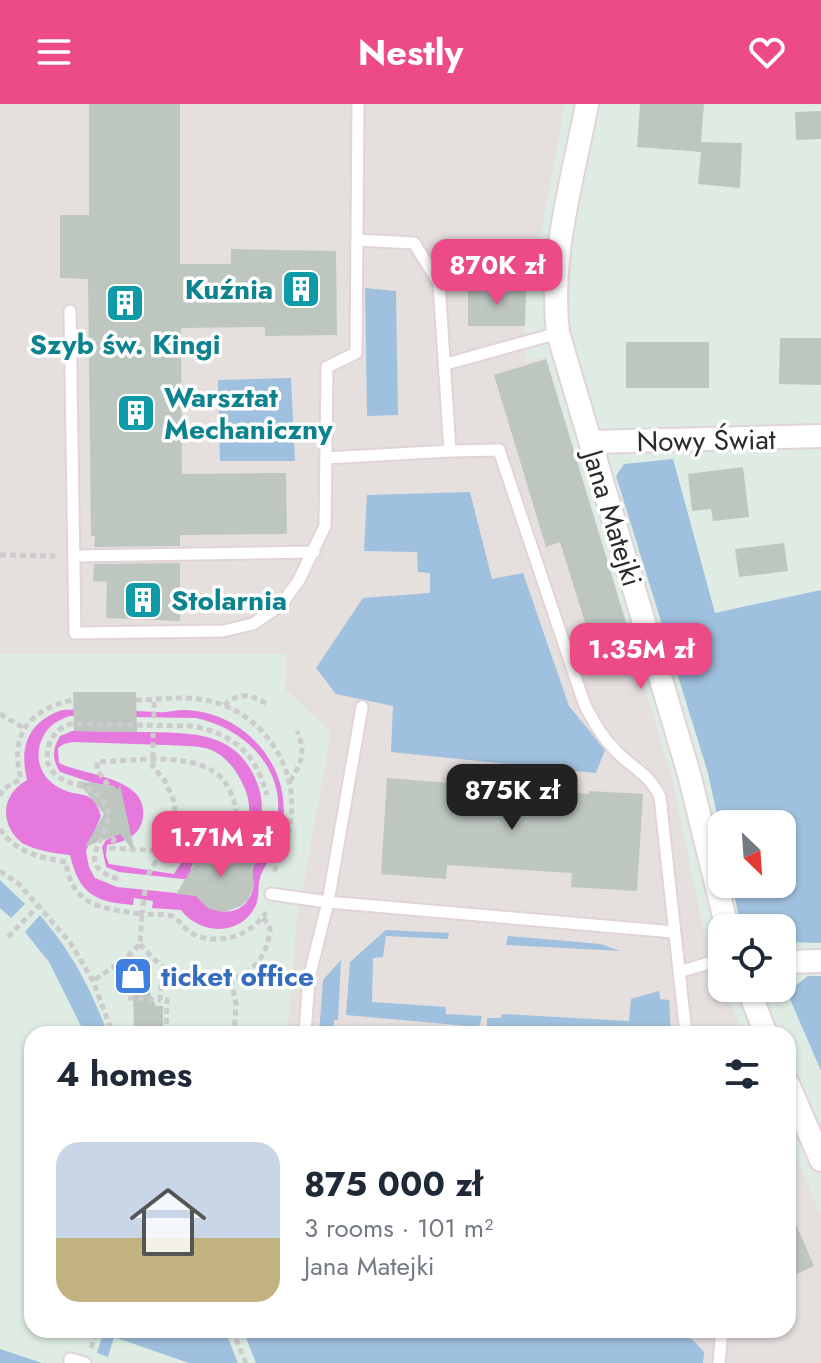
<!DOCTYPE html>
<meta charset="utf-8">
<style>
body{margin:0;font-family:Jost,sans-serif;background:#f2f2f3;color:#1f2937;height:100vh;display:flex;flex-direction:column;font-size:30px;white-space:nowrap}
*{box-sizing:border-box;margin:0}
p{font-size:26px;color:#747a83}
.icon{flex:none;width:44px;height:44px;fill:none;stroke:currentColor;stroke-width:2;stroke-linecap:round;stroke-linejoin:round}
.map{position:relative;flex:1;overflow:hidden}
.sheet{position:absolute;left:24px;top:922px;width:772px;height:312px;display:flex;flex-direction:column;background:#fff;border-radius:24px;box-shadow:0 2px 6px #0004}
.sheet>*{flex:none}
.needle{width:52px;rotate:155deg}
.tools{position:absolute;left:708px;top:706px;display:grid;gap:16px}
.tools a{display:grid;place-items:center;width:88px;height:88px;border-radius:16px;background:#fff;box-shadow:0 2px 6px #0004;font-size:40px}
.price{position:absolute;translate:-50% -68px;padding:0 18px;border-radius:16px;background:#ec4b87;color:#fff;font-size:26px;line-height:52px;filter:drop-shadow(0 2px 4px #0008)}
.price::after{content:'';position:absolute;left:50%;top:48px;width:24px;height:18px;margin-left:-12px;background:inherit;clip-path:polygon(0 0,100% 0,50% 100%)}
.price.active{background:#222;color:#fff}
ul{padding:0;list-style:none}
li{display:flex;align-items:center;gap:24px;height:200px;padding:0 32px}
li span{display:grid;place-items:center;flex:none;width:224px;height:160px;border-radius:24px;color:#555}
li>.icon{margin-inline-start:auto}
span .icon{width:96px;height:96px;fill:#fffc;stroke-width:1}
li b{font-size:34px}
h2{display:flex;justify-content:space-between;align-items:center;height:96px;padding:0 32px;font-size:34px}
header{display:flex;justify-content:space-between;align-items:center;height:104px;padding:0 32px;background:#ec4b87;color:#fff;font-size:36px;font-weight:700}
.map>svg:first-child{display:block}
.industrial{fill:#e5dfde}
.green{fill:#9fc0de}
.water{fill:#e579dd;fill-rule:evenodd}
.building{fill:#bdc7c0}
.lines{fill:none;stroke-linecap:round;stroke-linejoin:round}
.lane-casing{stroke:#e2d3d9;stroke-width:15}
.street-casing{stroke:#e2d3d9;stroke-width:26}
.path{stroke:#ccc;stroke-width:5;stroke-dasharray:6 4;stroke-linecap:butt}
.lane{stroke:#fff;stroke-width:11}
.street{stroke:#fff;stroke-width:22}
.labels{text-anchor:middle;stroke-width:7;stroke-linejoin:round;paint-order:stroke}
.culture-label{font-size:28px;font-weight:bold;fill:#0d838f;stroke:#fff;text-anchor:start}
.street-label{font-size:28px;fill:#2b2b2b;stroke:#fff}
.shop-label{font-size:28px;font-weight:bold;fill:#366cbe;stroke:#fff;text-anchor:start}
</style>
<header><svg class="icon" aria-label="menu" viewBox="0 0 24 24"><path d="M4 6h16M4 12h16M4 18h16"/></svg>Nestly<svg class="icon" aria-label="heart" viewBox="0 0 24 24"><path d="M12 20l-8-8c-3-5 5-10 8-4 3-6 11-1 8 4z"/></svg></header>
<div class="map">
<svg width="821" height="1259" viewBox="0 0 821 1259">
<rect width="100%" height="100%" fill="#deece3"/>
<path class="industrial" d="M0 0H565L536 156H523L525 252 527 258 546 252 672 674 708 847 743 930H287L297 816 331 628 285 585 286 550H0Z
M788 1035 821 1112V1259H256L243 1226H788Z"/>
<path class="green" d="M365 184 396 187 398 311 367 312Z
M291 274 295 357H220L218 276Z
M673 355 715 509 821 486V839L782 838V824H746L740 819 732 780H782V720H722V734L708 669 616 372 624 360Z
M470 388 492 475 523 469 569 602 605 646 596 669 391 648 393 602 336 590 316 564 363 494 430 489V469L418 468 417 448 364 447 367 391Z
M0 776 25 800 11 814 0 804Z
M40 811C73 850 90 883 108 930H85L49 858 25 828Z
M386 826 449 829 448 835 386 832 383 853 373 854 372 898 446 903V910L482 912 479 923 346 911 350 858Z
M508 832 601 840 620 847 506 841Z
M341 856 338 916H334L333 930H319L323 876Z
M808 872H821V967L787 888Z
M659 887 660 895 669 896 671 930H607L487 923V914H501L502 910 629 917 631 895Z
M104 1226H225L238 1259H189L114 1233 108 1253 97 1249Z
M243 1226H652L692 1235 704 1248 703 1259H256Z
M0 1245 42 1259H0Z"/>
<path class="water" d="M62 606C94 604 128 607 158 608 167 609 175 606 186 606 226 608 260 632 276 668 285 689 286 712 280 734 276 748 266 758 261 771 257 780 260 791 256 801 242 832 201 832 181 806L152 804 153 797 134 794 133 801C95 798 79 790 70 751 54 749 37 747 22 739 0 721 0 691 27 676 19 642 28 618 62 606ZM70 612 196 614C249 625 294 673 273 731 268 743 259 750 254 761 250 768 255 778 253 785 246 814 212 814 196 791L117 783 95 774 89 763 86 747 101 712C99 706 97 700 92 695 86 690 76 690 69 688 47 681 34 663 40 640 45 625 54 617 70 612Z
M72 627C97 627 122 628 147 628 197 629 240 628 259 684 267 711 257 733 240 753 224 736 201 745 191 764L192 776 119 768 106 763 102 743 106 736 121 729C129 711 126 698 114 682L93 679 60 668C52 655 52 645 60 632ZM73 638C104 639 135 640 166 641 180 642 195 641 209 645 227 652 238 668 245 685 253 704 249 727 236 743 209 733 188 746 174 770L109 760 106 752 107 741C121 739 137 734 142 718 154 673 84 672 59 659L58 644 64 640Z"/>
<path class="building" d="M89 0H180V160H231V145L336 147 337 231 265 232V223L181 224 182 370 286 369 287 430 180 431V442L94 443 95 432H91L88 175 60 174V111H89Z
M640 0H704L701 38 742 39 740 84 698 80 701 48 637 43Z
M821 7V35L796 36 795 8Z
M468 185H526L525 222H468Z
M780 234H821V281L779 280Z
M626 238H709V284H626Z
M546 255 635 548 598 560 560 438 546 443 494 271Z
M743 363 749 413 713 417 711 405 692 407 688 370Z
M784 439 788 467 739 473 735 445Z
M180 459V517L106 514 107 478 93 477 94 460Z
M73 588H136L137 628 74 627Z
M387 674 589 690V687L643 690 637 787 571 783 572 769 447 761 446 775 381 770Z
M77 677 114 682 117 686 120 681 135 749 120 730 85 743 104 710Z
M218 744 260 753 252 763 254 781 248 796 241 802 224 808 209 805 196 792 176 790 201 750Z
M132 850 156 902H163V925H134Z
M788 1102 814 1162 788 1174Z"/>
<g class="lines">
<g class="lane-casing">
<path id="lane" d="M70 207 75 529 223 527 253 520 281 501 299 476 325 422 327 263 356 249 358 0
M446 260 558 229
M450 347 499 346 584 599C593 617 601 632 616 647 632 664 650 670 660 693L686 930
M326 354 450 347 439 179 414 139 357 136
M75 452 314 448
M271 790 328 798 674 828
M679 868 712 858 722 859
M305 930 309 874 328 798 362 603
M70 1259V1255L85 1259
M719 1259 722 1226"/>
</g>
<g class="street-casing">
<path id="street" d="M587 0C573 75 549 152 558 229L689 670 727 824
M591 338 821 332
M782 858 821 857
M748 884 766 930
M788 980 821 1056"/>
</g>
<path class="path" d="M0 451 55 452
M136 596C156 596 178 592 198 595 255 601 298 656 291 713 289 734 280 751 273 771
M224 601C242 587 249 591 268 600
M0 610 24 624
M154 614V596
M290 677C302 659 306 647 297 627
M108 681 97 666V658C137 657 211 643 230 687 237 701 238 715 234 730 214 728 187 729 177 748L111 744 115 732
M0 692 3 685 21 675C9 630 30 605 73 596
M0 725C16 749 39 753 66 758 71 803 105 805 142 810L140 840 126 854 93 877
M0 767 19 780 70 838 93 877 113 930
M148 771 174 724 175 700 165 677 153 663V629
M118 775C67 759 116 731 107 704 95 672 59 690 47 657 47 639 53 625 71 620L194 622C236 632 255 649 267 691
M145 786 142 810C150 811 167 809 174 813 181 818 185 826 193 830 219 842 251 832 266 808
M8 833 37 803
M140 840C150 852 163 865 178 872 220 890 267 873 270 824L263 813
M231 876 236 900 234 930
M128 894 160 896
M135 929H166L167 896H160L163 863
M232 1226 246 1259
M91 1244 97 1226"/>
<use href="#lane" class="lane"/>
<use href="#street" class="street"/>
</g>
<defs>
<g id="building-square" transform="scale(2)"><rect x="-9" y="-9" width="18" height="18" rx="4" fill="#0f9aa8" stroke="#fff"/><path d="M-4-6H4V6H1V3H-1V6H-4ZM-2.5-4.3h1.7v1.8h-1.7ZM.8-4.3h1.7v1.8H.8ZM-2.5-1h1.7V.8h-1.7ZM.8-1h1.7V.8H.8Z" fill="#fff"/></g>
<g id="shop-square" transform="scale(2)"><rect x="-9" y="-9" width="18" height="18" rx="4" fill="#3f7fe0" stroke="#fff"/><path d="M-5-2.5h2.3a2.7 3.5 0 0 1 5.4 0H5L5.5 6h-11ZM-1.5-2.5h3a1.5 2.3 0 0 0-3 0Z" fill="#fff"/></g>
</defs>
<g fill-rule="evenodd">
<use href="#building-square" x="301" y="185"/>
<use href="#building-square" x="125" y="199"/>
<use href="#building-square" x="136" y="309"/>
<use href="#building-square" x="143" y="496"/>
<use href="#shop-square" x="133" y="872"/>
</g>
<g class="labels">
<g class="culture-label">
<text x="273" y="195" text-anchor="end">Kuźnia</text>
<text x="125" y="250" text-anchor="middle">Szyb św. Kingi</text>
<text x="164" y="303">Warsztat<tspan x="164" dy="32">Mechaniczny</tspan></text>
<text x="171" y="506">Stolarnia</text>
</g>
<g class="street-label">
<text transform="translate(706 336) rotate(-1)" y="10">Nowy Świat</text>
<text transform="translate(613 414) rotate(73)" y="10">Jana Matejki</text>
</g>
<g class="shop-label">
<text x="161" y="882">ticket office</text>
</g>
</g>
</svg>
<div class="tools">
<a><svg class="needle" viewBox="-14 -14 28 28"><path d="M0-13l5 13h-10z" fill="#e53935"/><path d="M0 13l5-13h-10z" fill="#747a83"/></svg></a>
<a><svg class="icon" aria-label="locate" viewBox="0 0 24 24"><circle cx="12" cy="12" r="6"/><path d="M12 2v4M12 18v4M2 12h4M18 12h4"/></svg></a>
</div>
<b class="price" style="left:497px;top:203px">870K zł</b>
<b class="price" style="left:641px;top:587px">1.35M zł</b>
<b class="price active" style="left:512px;top:728px">875K zł</b>
<b class="price" style="left:221px;top:775px">1.71M zł</b>
<section class="sheet">
<h2>4 homes<svg class="icon" aria-label="filters" viewBox="0 0 24 24"><path d="M4 7h16M4 17h16"/><circle cx="9" cy="7" r="2"/><circle cx="15" cy="17" r="2"/></svg></h2>
<ul>
<li><span style="background:linear-gradient(#c9d6e8 60%,#c2b280 0)"><svg class="icon" aria-label="home" viewBox="0 0 24 24"><path d="M3 11l9-7 9 7M6 9v11h12V9"/></svg></span><div><b>875 000 zł</b><p>3 rooms · 101 m²</p><p>Jana Matejki</p></div></li>
</ul>
</section>
</div>
